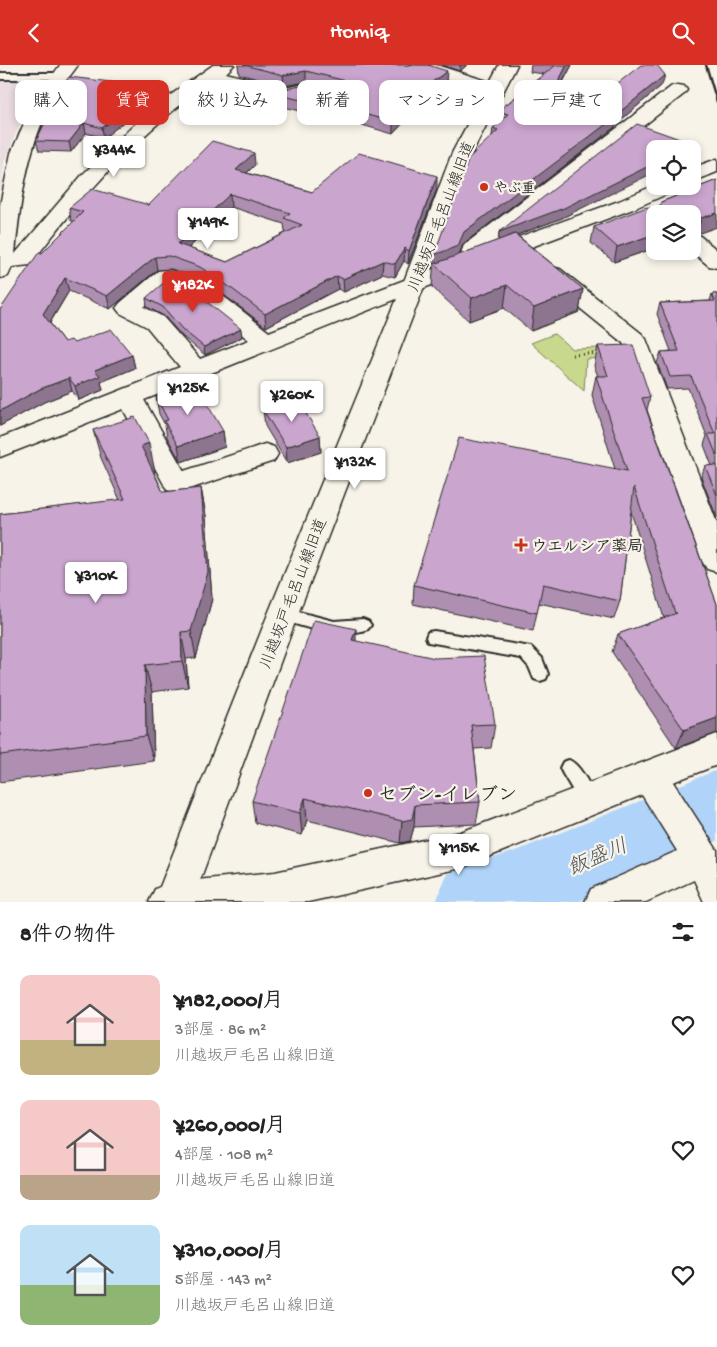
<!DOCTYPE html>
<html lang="ja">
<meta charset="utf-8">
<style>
body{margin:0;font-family:"Gochi Hand","Klee One",sans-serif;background:#f2f2f2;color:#222;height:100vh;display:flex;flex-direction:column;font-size:19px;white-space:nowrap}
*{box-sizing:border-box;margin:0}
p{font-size:16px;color:#767676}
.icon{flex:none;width:28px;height:28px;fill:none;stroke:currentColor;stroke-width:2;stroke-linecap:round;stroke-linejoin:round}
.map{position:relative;height:837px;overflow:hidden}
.sheet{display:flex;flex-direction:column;background:#fff;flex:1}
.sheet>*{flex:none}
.top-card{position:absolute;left:15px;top:15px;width:688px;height:45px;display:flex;gap:10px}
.controls{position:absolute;left:646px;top:75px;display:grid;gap:10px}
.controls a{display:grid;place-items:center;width:55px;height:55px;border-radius:10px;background:#fff;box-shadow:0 2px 8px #0003;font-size:25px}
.price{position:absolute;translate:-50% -42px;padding:0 11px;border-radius:5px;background:#fff;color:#222;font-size:16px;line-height:32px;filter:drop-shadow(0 1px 2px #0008)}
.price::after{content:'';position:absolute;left:50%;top:30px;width:15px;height:11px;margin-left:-8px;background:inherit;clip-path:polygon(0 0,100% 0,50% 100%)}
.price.on{background:#d93025;color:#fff}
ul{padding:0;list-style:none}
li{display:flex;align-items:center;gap:15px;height:125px;padding:0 20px}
li span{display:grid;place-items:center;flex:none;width:140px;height:100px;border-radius:10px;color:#555}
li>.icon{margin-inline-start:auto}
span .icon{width:60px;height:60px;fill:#fffc;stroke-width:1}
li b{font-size:21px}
h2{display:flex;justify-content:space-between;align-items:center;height:60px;padding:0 20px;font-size:21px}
.tag{padding:0 18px;border-radius:10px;background:#fff;box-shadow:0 2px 8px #0003;font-size:18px;line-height:45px}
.tag.on{background:#d93025;color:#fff}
header{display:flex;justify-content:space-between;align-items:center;height:65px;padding:0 20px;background:#d93025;color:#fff;font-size:22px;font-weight:600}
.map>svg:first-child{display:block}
.built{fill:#eadce0}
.green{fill:#c8d88c;stroke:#7a825c}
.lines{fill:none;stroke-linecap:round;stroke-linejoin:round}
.river{fill:#b0d4f9;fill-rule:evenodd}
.lane-casing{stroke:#2b2b2b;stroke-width:4}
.street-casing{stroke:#2b2b2b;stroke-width:3}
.secondary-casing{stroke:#2b2b2b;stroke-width:3}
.path{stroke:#2b2b2b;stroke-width:3;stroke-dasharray:1 4;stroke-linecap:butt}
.lane{fill:#f7f3e8;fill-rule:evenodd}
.street{fill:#f7f3e8;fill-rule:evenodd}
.secondary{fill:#f7f3e8;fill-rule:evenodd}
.rail{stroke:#2b2b2b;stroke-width:2.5}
.wall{fill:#ae8eb1;stroke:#2b2b2b;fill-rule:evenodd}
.shaded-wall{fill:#8d7490;stroke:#2b2b2b}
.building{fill:#caa5ce;stroke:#2b2b2b;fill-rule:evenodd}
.poi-dot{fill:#c8321e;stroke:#f7f3e8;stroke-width:2}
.labels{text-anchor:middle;stroke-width:4.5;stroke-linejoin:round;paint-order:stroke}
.far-poi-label{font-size:14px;font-weight:bold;fill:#2b2b2b;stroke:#f7f3e8;text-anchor:start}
.street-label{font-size:16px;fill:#2b2b2b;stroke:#f7f3e8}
.poi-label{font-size:16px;font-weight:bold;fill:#2b2b2b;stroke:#f7f3e8;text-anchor:start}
.near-poi-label{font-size:19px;font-weight:bold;fill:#2b2b2b;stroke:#f7f3e8;text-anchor:start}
.near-water-label{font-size:21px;font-style:italic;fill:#4c555e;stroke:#f7f3e8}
</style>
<header><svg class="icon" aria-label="back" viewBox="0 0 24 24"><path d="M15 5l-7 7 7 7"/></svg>Homiq<svg class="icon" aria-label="search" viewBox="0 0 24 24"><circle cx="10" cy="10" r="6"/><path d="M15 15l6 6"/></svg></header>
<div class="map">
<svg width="717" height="837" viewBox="0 0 717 837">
<rect width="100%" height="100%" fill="#f7f3e8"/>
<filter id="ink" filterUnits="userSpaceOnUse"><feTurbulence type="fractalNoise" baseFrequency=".02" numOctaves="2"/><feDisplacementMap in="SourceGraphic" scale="10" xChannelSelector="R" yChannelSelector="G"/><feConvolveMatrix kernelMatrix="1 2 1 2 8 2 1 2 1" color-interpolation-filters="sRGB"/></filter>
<g filter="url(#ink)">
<path class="built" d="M0 14H48L20 58 4 97 0 131Z"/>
<path class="green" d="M554 269 572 284 627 282 630 292 586 294 584 326 531 278Z"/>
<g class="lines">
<path class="river" d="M717 705V776L578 837H436L447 809 475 798 513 787Z"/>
<g class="lane-casing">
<path id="lane" d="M0 8H61L65 11 61 14H0Z
M283 543 334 556 363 554 368 556 371 560 368 564C340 574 305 563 278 553L275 549 278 545Z
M434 566 531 582 542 593 548 609 546 614 540 616 534 614 529 602 521 593 428 577 426 572 428 567Z
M569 695C581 700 591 723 597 735L594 741 588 743 582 741 563 709 560 703 563 697Z"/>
</g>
<g class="street-casing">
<path id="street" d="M60 0H78C69 13 58 25 51 38 27 84 20 138 15 189L83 109 134 60 161 37 213 0H234L226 8 284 23 306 19 323 22 326 26 323 30 317 31 306 29 284 34 214 15C141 65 83 130 30 200L12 202 8 211 0 213V140L11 88 33 38Z
M409 0H436L500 20 503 24 500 28 494 29 488 28 412 4Z
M678 20 684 21 687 25 684 29 488 183 619 136 655 120V121H679L676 125 633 144 454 211 144 335 184 406 265 379 274 382 278 389 274 396 177 428 167 425 123 344 0 392V373L180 302 147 262 120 248 116 243 120 238 158 206C190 198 244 248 269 267L459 194 464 180 672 21ZM169 220 189 228 249 275 200 294 163 252 144 242Z
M717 94V107L692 117V103Z
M692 170 700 171 717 185V203L709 201 691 186Z
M552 202 560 204 642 269 646 274 717 458V507L707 504 702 496 623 278 544 214 541 209 544 204Z
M717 669V700L673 717 717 785V837H704L694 815 646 837H585L591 824 677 786 642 730 461 803 308 837H149L155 824 168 818 275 807 461 767Z"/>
</g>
<g class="secondary-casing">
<path id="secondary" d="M499 0H517L472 88 425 219 298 549 192 837H154L268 549 403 219 452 88Z"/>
</g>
<path class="path" d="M572 290 600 288"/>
<use href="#lane" class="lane"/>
<use href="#street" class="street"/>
<use href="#secondary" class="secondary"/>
<path class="rail" d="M706 0 717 37"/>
</g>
<path class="wall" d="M238 0H428L446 17 427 32 393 69 338 53 337 55 280 41 279 30 352 32 359 30 306 17 284 21 239 9Z
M442 0H467L460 6Z
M531 0H572L559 25 595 36 662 20 615 60V62L463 179 459 190 499 175V167L694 79 692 84 562 153 517 170 583 224 579 247 531 266 504 243 469 256 432 222 434 190 492 71 493 63 499 58 497 57 498 46 544 9 530 7Z
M154 32 104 73 86 68 71 87 39 86 36 76 44 59 41 49Z
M255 100 247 108 312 127 437 124 408 199 404 196 395 212 382 209 344 227 338 224 266 262 232 236 202 215 171 204 157 205 110 244 69 226 50 258 64 277 74 278 132 290 135 303 101 317 103 325 79 335 72 326 44 337 0 361V245L42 188 74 156H71L69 143 149 140ZM231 142 284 159 285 166 287 167 227 197 189 183Z
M717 115 697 169H692V149H655V183L614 197 591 178 594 162 658 146 661 137Z
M712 229H717V453L701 412 705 401H712L704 380 707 371 688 323 667 324 657 298 661 287 671 286 657 249 660 238 710 236Z
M146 233 242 272 205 290 183 272 164 251 147 242Z
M598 281 650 332 647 345 717 539V668L676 683 612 587 618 569 664 553 631 447 620 536 614 554 539 538 533 566 413 539 414 520 615 404 592 330 596 311H598L594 301Z
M156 332 223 366 225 382 181 397 167 372 165 360 159 349Z
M263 345 320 371 321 387 287 398 265 361Z
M93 365 155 407H154L163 427 201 423 206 451 212 534 196 593 186 594 188 622 152 627 154 696 0 717V449L120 435 101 393Z
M356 576 495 659 491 683 474 684 480 737 476 759 414 762 410 776 400 778 307 755 302 770 255 758 252 736Z"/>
<path class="shaded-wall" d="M460 0H467L460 6Z
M567 0H572L553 34 555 23Z
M306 6V17L284 21 283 10Z
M447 6 446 17 427 32 393 69V57L427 21Z
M665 10 662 20 615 60V62L463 179 458 193 434 199 433 202 434 190 615 51Z
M153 22 154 32 104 73 102 63Z
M338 42V53L337 55 336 43Z
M84 58 86 68 71 87 69 77Z
M694 79 692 84H685Z
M254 88 255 100 237 117 236 105Z
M655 98V107L562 153 498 177 499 167Z
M437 111V124L408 199 409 186Z
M230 129 231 142 180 191 178 179Z
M717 148V162L697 169 701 153Z
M655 169V183L614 197 617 182Z
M405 183 404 196 395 212V199Z
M155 192 157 205 110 244 107 231Z
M383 196 382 209 344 227 343 214Z
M337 211 338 224 266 262 265 249Z
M65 213 69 226 47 262 43 249Z
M507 220 504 243 469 256 472 233Z
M583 224 579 247 531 266 534 243Z
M241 264 242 272 205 290 204 282Z
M132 290 135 303 101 317 103 325 79 335 75 321 95 305Z
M69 313 72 326 44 337 0 361V346L40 324Z
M223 366 225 382 181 397 178 381Z
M320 371 321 387 287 398 286 382Z
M149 378 155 407 147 409 141 381Z
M201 423 206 451 212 534 196 593 191 566Z
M356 564V589L352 575Z
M181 567 186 594 188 622 182 596Z
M145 600 152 627 154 696 146 671Z
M717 653V668L676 683 684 665Z
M305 733 307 755 302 770 300 748Z
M415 740 414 762 410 776 400 778 402 756Z"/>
<path class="building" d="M244 0H428L447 6 427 21 393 57 338 42 336 43 279 30 285 24 306 20 352 32 358 31 363 26 358 19 306 6 283 10Z
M556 0H567L555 23 595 36 641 0H657L665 10 615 51H617L464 167 458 181 434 190 469 93 498 65 493 63 508 49 498 46Z
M69 12 153 22 102 63 84 58 69 77 36 76 49 49H41L42 47Z
M637 59 694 79 685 84H655V98L564 143 499 167Z
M212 76 254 88 236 105 312 127 359 88 437 111 409 186 405 183 395 199 383 196 343 214 337 211 265 249 231 223 200 202 169 191 155 192 107 231 65 213 43 249 64 277 71 275 74 278 111 264 132 290 95 305 100 311 75 321 69 313 40 324 0 346V245L39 187 42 188 83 147 69 143 92 124 149 140ZM230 129 290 148 284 153 302 160 227 197 178 179Z
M717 115V148L701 153H695L694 156H692V149H655V169L617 182 594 162 647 142 660 146 661 137Z
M515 169 583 224 534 243 507 220 472 233 434 199Z
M168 214 187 221 241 264 204 282 182 264 163 242 146 233Z
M712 229H717V391L708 369H715L691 311 670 312 661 287 679 286 660 238 715 236Z
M633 280 650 332 642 333 717 539V653L684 665 618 569 677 548H675L634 422 620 536 543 519 537 548 414 520 459 373 627 406 596 311H608L598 281Z
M196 320 223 366 178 381 164 356 168 355 156 332Z
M297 334 320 371 286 382 263 345Z
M135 352 149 378 141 381 163 427 201 423 208 507 191 566 181 567 182 596 145 600 146 671 0 690V449L125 434 93 365Z
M717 400V430L705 401Z
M314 555 356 564 352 575 435 593 484 591 495 659 471 660 480 737 415 740 412 754 402 756 305 733 300 748 252 736Z"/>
</g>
<g class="poi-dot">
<circle cx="484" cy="122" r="5"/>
<path d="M518.5 472.5h5v5h5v5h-5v5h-5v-5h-5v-5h5z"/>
<circle cx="368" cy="728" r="5"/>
</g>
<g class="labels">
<g class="far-poi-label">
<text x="494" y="127">やぶ重</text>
</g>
<g class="street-label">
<text transform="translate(440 151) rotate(-69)" y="6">川越坂戸毛呂山線旧道</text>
<text transform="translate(292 528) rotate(-69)" y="6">川越坂戸毛呂山線旧道</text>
</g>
<g class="poi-label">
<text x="531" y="486">ウエルシア薬局</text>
</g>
<g class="near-poi-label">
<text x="378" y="735">セブン-イレブン</text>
</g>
<g class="near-water-label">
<text transform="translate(597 791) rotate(-23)" y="7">飯盛川</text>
</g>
</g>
</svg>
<div class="controls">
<a><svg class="icon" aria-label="locate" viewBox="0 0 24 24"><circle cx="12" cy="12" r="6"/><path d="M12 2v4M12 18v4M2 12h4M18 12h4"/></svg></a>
<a><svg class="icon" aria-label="layers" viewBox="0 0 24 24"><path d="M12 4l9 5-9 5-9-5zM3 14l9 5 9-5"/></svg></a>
</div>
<b class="price" style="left:114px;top:113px">¥344K</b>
<b class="price" style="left:208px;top:185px">¥149K</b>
<b class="price on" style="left:193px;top:248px">¥182K</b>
<b class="price" style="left:188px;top:351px">¥125K</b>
<b class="price" style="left:292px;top:358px">¥260K</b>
<b class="price" style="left:355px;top:425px">¥132K</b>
<b class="price" style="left:96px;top:539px">¥310K</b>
<b class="price" style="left:459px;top:811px">¥115K</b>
<div class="top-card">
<a class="tag">購入</a>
<a class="tag on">賃貸</a>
<a class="tag">絞り込み</a>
<a class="tag">新着</a>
<a class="tag">マンション</a>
<a class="tag">一戸建て</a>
</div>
</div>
<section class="sheet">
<h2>8件の物件<svg class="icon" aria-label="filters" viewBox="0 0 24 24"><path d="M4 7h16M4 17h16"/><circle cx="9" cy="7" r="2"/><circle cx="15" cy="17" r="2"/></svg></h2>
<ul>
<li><span style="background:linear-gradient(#f6c9c9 65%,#c2b280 0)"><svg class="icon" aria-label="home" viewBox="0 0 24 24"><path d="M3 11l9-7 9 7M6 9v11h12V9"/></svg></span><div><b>¥182,000/月</b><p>3部屋 · 86 m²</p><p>川越坂戸毛呂山線旧道</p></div><svg class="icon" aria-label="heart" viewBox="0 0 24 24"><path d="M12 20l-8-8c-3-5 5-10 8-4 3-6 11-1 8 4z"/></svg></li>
<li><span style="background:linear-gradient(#f6c9c9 75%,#b9a48a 0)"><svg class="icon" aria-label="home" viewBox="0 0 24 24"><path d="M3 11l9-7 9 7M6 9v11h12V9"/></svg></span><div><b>¥260,000/月</b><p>4部屋 · 108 m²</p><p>川越坂戸毛呂山線旧道</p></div><svg class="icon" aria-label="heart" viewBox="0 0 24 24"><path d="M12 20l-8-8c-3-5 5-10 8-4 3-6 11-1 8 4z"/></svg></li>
<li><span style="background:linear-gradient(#bfe0f5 60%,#8fb573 0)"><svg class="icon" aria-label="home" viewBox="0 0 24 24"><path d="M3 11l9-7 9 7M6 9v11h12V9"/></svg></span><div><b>¥310,000/月</b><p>5部屋 · 143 m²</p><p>川越坂戸毛呂山線旧道</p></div><svg class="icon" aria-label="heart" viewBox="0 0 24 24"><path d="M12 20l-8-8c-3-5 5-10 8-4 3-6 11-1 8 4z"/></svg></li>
</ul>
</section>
